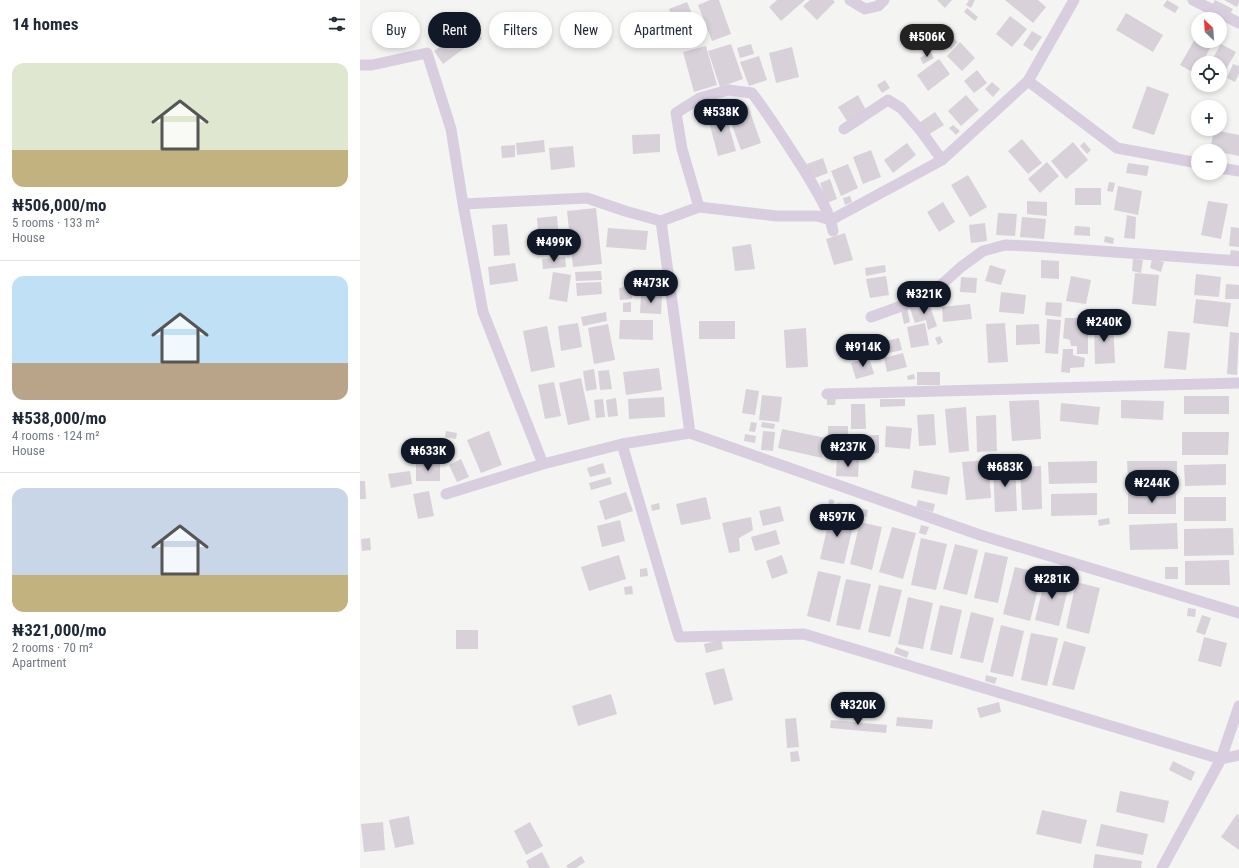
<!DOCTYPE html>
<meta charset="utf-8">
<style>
body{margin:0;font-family:"Roboto Condensed",sans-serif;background:#f2f2f3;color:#1f2937;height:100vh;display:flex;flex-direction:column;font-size:15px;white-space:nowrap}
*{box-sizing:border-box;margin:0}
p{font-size:13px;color:#747a83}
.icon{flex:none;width:22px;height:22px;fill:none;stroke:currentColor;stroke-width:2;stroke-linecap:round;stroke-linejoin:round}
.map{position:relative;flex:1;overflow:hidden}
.drawer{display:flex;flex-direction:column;background:#fff;width:360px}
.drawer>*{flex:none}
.guide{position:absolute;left:12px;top:12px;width:380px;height:36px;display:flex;gap:8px}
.needle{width:26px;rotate:335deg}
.tools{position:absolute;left:831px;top:12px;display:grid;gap:8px}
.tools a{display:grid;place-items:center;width:36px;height:36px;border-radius:50%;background:#fff;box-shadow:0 2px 6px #0003;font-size:20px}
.price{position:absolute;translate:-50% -34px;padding:0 9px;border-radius:14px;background:#111827;color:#fff;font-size:13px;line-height:26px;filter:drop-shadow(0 1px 2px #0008)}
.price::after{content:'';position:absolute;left:50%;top:24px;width:12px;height:9px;margin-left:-6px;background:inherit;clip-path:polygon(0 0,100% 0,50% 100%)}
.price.on{background:#222;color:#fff}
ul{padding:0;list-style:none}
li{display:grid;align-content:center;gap:8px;height:212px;padding:0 12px}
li+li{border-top:1px solid #e0e1e3}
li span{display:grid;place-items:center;height:124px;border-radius:12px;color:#555}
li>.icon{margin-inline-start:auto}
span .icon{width:72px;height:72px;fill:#fffc;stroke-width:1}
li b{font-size:17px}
h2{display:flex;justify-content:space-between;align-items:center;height:48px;padding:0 12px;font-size:17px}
.chip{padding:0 14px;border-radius:18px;background:#fff;box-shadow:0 2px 6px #0003;font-size:14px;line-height:36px}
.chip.on{background:#111827;color:#fff}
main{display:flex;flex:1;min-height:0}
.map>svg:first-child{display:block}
.building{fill:#d8d1d9}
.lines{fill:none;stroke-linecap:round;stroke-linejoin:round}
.minor{stroke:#d9cedf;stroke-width:11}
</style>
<main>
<section class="drawer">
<h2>14 homes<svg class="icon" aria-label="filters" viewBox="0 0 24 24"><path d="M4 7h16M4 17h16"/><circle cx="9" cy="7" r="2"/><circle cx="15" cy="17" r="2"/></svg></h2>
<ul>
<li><span style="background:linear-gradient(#dfe7d0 70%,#c2b280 0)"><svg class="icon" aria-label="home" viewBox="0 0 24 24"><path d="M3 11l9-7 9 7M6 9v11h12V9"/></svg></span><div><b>₦506,000/mo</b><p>5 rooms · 133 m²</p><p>House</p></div></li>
<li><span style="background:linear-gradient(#bfe0f5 70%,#b9a48a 0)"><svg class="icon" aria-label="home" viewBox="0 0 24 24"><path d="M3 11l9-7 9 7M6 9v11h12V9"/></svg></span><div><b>₦538,000/mo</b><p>4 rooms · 124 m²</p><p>House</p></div></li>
<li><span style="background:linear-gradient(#c9d6e8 70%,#c2b280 0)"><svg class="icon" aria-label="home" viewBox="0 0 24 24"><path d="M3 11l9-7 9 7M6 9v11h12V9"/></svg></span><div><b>₦321,000/mo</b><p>2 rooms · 70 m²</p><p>Apartment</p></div></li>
</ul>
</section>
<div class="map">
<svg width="879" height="868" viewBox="0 0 879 868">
<rect width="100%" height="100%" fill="#f4f4f2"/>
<path class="building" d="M350 0H359L371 34 352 41 338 5Z
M417 0H445L421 21 409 7Z
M450 0H473L475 2 457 20 443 6Z
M577 0H592L585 8Z
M609 0H615L611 8 606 5Z
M645 0H678L686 7 673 23Z
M807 0 819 7 815 13 803 6Z
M855 0 873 9 870 14 852 5Z
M864 0H879V2L877 7Z
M327 2 341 35 322 42 309 9Z
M607 8 618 17 615 21 604 12Z
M766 13 803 35 793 52 756 30Z
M650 16 667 29 652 47 636 34Z
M117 31 122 39 111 46 106 37Z
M672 31 682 37 672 51 663 45Z
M838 34V41H854L842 63H838V70L836 74 820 65Z
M97 35 106 47 83 64 74 51Z
M592 37 598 42 591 49 585 44Z
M600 42 615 58 602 71 587 56Z
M371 44 383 79 360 87 348 51Z
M391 44 394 54 380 58 377 48Z
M861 44 876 52 862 76 860 75V63H850Z
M346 46 357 85 334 92 323 52Z
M432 47 439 77 416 83 409 53Z
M570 51 574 58 563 64 560 58Z
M399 56 407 80 389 86 380 62Z
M579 59 590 74 568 91 557 75Z
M873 64 879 66V73L875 82 867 78Z
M617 70 627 83 614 93 604 81Z
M525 80 530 88 522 93 517 85Z
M632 82 640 89 633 97 625 89Z
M787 86 809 94 794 135 772 128Z
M498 95 506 110 487 121 478 107Z
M606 95 619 110 601 126 588 111Z
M388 106 401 143 381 150 368 114Z
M364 109 376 151 358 156 347 114Z
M575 112 584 125 568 135 559 123Z
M593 125 600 131 596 135 589 128Z
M854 130 879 135V156L850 150Z
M300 134V152L273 154 272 135Z
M662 139 682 163 668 174 648 151Z
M184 140 185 152 157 155 156 143Z
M713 142 728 160 706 179 691 161Z
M724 142 731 150 727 154 720 146Z
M547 143 556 155 533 173 524 160Z
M155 145V157L142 158 141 146Z
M213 146 215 167 191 170 189 148Z
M511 150 521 177 503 184 493 157Z
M463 158 468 173 452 179 447 164Z
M687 162 699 176 680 193 668 179Z
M768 163 789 166 787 176 766 173Z
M488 164 498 188 481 196 471 171Z
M608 175 627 207 610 217 591 185Z
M470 179 477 199 467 203 460 183Z
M749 182 755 183 753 192 747 191Z
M758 186 782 191 778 215 754 210Z
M715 188H741V205H715Z
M490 196 492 202 485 205 483 198Z
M667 201 687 202V216L667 214Z
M848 201 868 204 861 239 841 235Z
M583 202 595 222 579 232 567 212Z
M236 208 242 264 213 267 207 211Z
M638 213 657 214 655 236 636 235Z
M767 215 776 217 775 239 764 238Z
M197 216 200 252 180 254 177 218Z
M662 217 686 219 684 239 660 237Z
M625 223 627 241 611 243 609 225Z
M147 224 150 255 134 256 132 225Z
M715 226 730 227V236L714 235Z
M871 227 879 228V247L869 246Z
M248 228 288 231 286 250 246 247Z
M485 233 493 260 474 265 466 239Z
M745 236 754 238 753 244 744 242Z
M391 244 395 269 375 271 372 247Z
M871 250 879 251V256L870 255Z
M205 257 206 267 183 269 182 259Z
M773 259 783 260 781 273 772 271Z
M792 259 804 262 801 272 790 268Z
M681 260 699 261V279L681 278Z
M155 263 158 281 130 285 128 267Z
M525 265 526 272 506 276 505 268Z
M630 265 646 270 641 285 625 281Z
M241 271 242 280 216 281 215 272Z
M193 272 211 275 207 302 189 299Z
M775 273 799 275 796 306 772 304Z
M836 274 861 277 859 297 834 295Z
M526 276 529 295 510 298 506 279Z
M711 276 731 280 726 304 706 301Z
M601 277 617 278 616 293 600 292Z
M241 282 242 294 217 296 216 283Z
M866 284 879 285V299H865Z
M271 286 272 299 260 300 259 288Z
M641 292 666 295 664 314 639 312Z
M281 294 302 295 301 314 280 313Z
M836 299 871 303 868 327 833 323Z
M271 302V312H263V303Z
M686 302 702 303 701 317 685 315Z
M569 303 577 326 568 330 566 320 555 323 550 308Z
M610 304 612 319 583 322 582 307Z
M547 308 550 322 544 324 541 310Z
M246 312 247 321 223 326 221 317Z
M705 318H728V354H717V346H711L710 340 703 338Z
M687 319 701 320 698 354 685 353Z
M260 320H293V340L259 339Z
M339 321H375V339H339Z
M753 322 755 363 735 364 734 323Z
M218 323 222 347 201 351 198 326Z
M565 323 569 345 551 348 547 327Z
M645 323 648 362 628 363 626 324Z
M248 324 255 360 234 364 228 328Z
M679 324 680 344 656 345V325Z
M187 326 195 367 171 372 163 331Z
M446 328 448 367 426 368 424 330Z
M808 331 830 333 826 370 804 368Z
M870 332 879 333 877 375 867 374Z
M580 336 583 342 578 345 575 338Z
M539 338 542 350 524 354 522 342Z
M703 349H713V355L725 358 724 367 710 368V373L701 372Z
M543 353 547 367 527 372 524 358Z
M509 357 514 374 496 379 491 363Z
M299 368 302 390 266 395 263 372Z
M234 369 237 389 226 391 223 371Z
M249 370 252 389 240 390 238 371Z
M557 372H580V385H557Z
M554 374 555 379 548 380 547 376Z
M221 378 230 420 208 425 199 383Z
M194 382 201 416 185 419 178 385Z
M386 389 399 391 395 415 382 413Z
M402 395 422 397 419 422 399 420Z
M824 396H869V414H824Z
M304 397 305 417 269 419 268 399Z
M256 398 258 416 248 417 246 400Z
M467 398H476L475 405H467Z
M243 399 245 417 236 418 234 400Z
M520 399H545V406L520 407Z
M679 400 681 439 652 441 649 401Z
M761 400 804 401 803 420 761 418Z
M701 403 740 407 738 425 700 421Z
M491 404H505L506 429H491Z
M606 407 609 451 589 453 585 409Z
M574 414 576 445 559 446 557 415Z
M636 415 637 451 617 452 616 416Z
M391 422 397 423 395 432 389 431Z
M402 422 415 424 414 429 401 427Z
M468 426H488V445H468Z
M526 426 552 428 550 449 525 447Z
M422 429 466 438 462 458 418 448Z
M86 431 97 433 96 439 85 437Z
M129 431 142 465 121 473 107 440Z
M403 431 415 432 413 451 401 450Z
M822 432H869L868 455H822Z
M385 434 396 436 395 443 384 441Z
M519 435V453L493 454 492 436Z
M101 459 109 477 97 482 89 465Z
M477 459 499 460 498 477 476 476Z
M628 460 631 498 606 500 602 462Z
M737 461V483L689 484 688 462Z
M767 461H817V480H768Z
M243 463 246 473 230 477 227 468Z
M56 464H80V481H56Z
M655 464 657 511 635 512 633 465Z
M866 464V485L825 486 824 465Z
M681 466 682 509 662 510 660 467Z
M554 470 590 477 587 495 551 488Z
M50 471 52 484 31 488 28 474Z
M250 477 252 484 231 490 229 483Z
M0 481H5L6 499H0Z
M69 491 74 516 58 519 53 494Z
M266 492 273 511 245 520 239 501Z
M737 493V515L691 516V494Z
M768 493H816V514H768Z
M346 497 351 519 321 525 316 504Z
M824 497H866V521H824Z
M469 499 474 500 473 509 468 508Z
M558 500 575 504 573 512 556 507Z
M299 503 300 509 292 511 291 505Z
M478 503 508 510 507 517 477 509Z
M420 506 424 521 403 526 399 511Z
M471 512 495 518 484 564 460 559Z
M391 517 393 530 379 538 380 551 369 553 362 523Z
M749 518 750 524 739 526 738 520Z
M260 520 265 541 242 547 237 526Z
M500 522 522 527 512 570 490 564Z
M817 523 818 549 770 550 769 525Z
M561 525 569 527 566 535 559 533Z
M532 527 556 533 543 579 519 572Z
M873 528 874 555 824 556V529Z
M416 530 420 544 395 551 391 537Z
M10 538 11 550 2 551 1 539Z
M561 538 587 544 576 590 551 585Z
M595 544 618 550 607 595 583 589Z
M625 552 648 557 638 603 614 598Z
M259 555 266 579 229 591 221 567Z
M422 555 428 573 412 579 406 561Z
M869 560 870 585H825V561Z
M655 567 682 573 670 621 643 614Z
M805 567H818V579H805Z
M287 568 288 576 280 577V569Z
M458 571 481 576 470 622 447 616Z
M686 575 710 581 699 626 675 620Z
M486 579 511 584 500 630 476 625Z
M716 582 740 588 729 634 706 628Z
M519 585 542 590 530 637 508 632Z
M272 586 273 594 265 595 264 587Z
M548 597 573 603 563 649 538 644Z
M580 605 602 610 592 655 570 650Z
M828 608 836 609 835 617 827 616Z
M611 612 634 618 623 663 600 658Z
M842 615 851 618 845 635 836 632Z
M641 625 664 631 653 677 630 672Z
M96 630H118V649H96Z
M671 633 698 638 687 686 661 680Z
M844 637 867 643 861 667 838 661Z
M361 640 363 649 346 653 344 644Z
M704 641 726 647 714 690 692 685Z
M536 647 549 652 547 658 534 653Z
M364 668 373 700 354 705 345 673Z
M626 675 637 678 635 684 625 681Z
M251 694 257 714 218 726 212 706Z
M639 702 641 712 620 718 617 708Z
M537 717 573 720 572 729 536 726Z
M436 718 439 747 427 748 425 719Z
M471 720 527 725 526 733 470 728Z
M438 751 440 761 431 762 430 752Z
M813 761 835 772 831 781 809 770Z
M760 791 809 801 804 823 756 812Z
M682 810 727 820 721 844 676 834Z
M877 814 879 816V850L861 837Z
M49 816 54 844 35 848 29 820Z
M23 822 25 850 4 852 1 824Z
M170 822 183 846 166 855 154 831Z
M741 824 788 834 783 855 736 846Z
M182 852 190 868H169L166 861Z
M735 854 782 861 781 868H733Z
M221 856 225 862 216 868H208L206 866Z"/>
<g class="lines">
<path class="minor" d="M490 0 505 9 518 6 524 0
M833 0 879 23
M0 65H12L67 53 91 129 103 204 123 312 183 464
M668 81 757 148 838 163
M484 129 528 100 541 108 561 131 582 160
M860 168 879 171
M103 204 227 198 265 211 301 221 339 207 417 216H457L471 220 582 160 668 81 714 0
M339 207 322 149 316 113 340 98 368 90 392 93C411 118 427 144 444 170 455 189 469 209 473 231
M301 221 330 433
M511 317 569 296 601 267 623 251 645 245 670 246 879 261
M467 394 879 383
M262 444 319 637 444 634 861 759 879 755
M86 494 183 464 262 444 330 433 620 535 879 613
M802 868 861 759 879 706"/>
</g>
</svg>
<div class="tools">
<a><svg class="needle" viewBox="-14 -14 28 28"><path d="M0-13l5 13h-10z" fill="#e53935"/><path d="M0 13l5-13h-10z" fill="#747a83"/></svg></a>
<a><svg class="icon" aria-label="locate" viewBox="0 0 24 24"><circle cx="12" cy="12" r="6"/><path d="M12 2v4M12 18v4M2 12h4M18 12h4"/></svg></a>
<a>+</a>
<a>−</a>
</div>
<b class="price on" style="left:567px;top:58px">₦506K</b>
<b class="price" style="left:361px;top:133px">₦538K</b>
<b class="price" style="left:194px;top:263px">₦499K</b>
<b class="price" style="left:291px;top:304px">₦473K</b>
<b class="price" style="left:564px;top:315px">₦321K</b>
<b class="price" style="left:744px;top:343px">₦240K</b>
<b class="price" style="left:503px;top:368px">₦914K</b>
<b class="price" style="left:488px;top:468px">₦237K</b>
<b class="price" style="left:68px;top:472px">₦633K</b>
<b class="price" style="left:645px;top:488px">₦683K</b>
<b class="price" style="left:792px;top:504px">₦244K</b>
<b class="price" style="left:477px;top:538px">₦597K</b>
<b class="price" style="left:692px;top:600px">₦281K</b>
<b class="price" style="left:498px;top:726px">₦320K</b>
<div class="guide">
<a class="chip">Buy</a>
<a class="chip on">Rent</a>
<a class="chip">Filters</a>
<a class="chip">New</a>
<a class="chip">Apartment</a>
</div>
</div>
</main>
